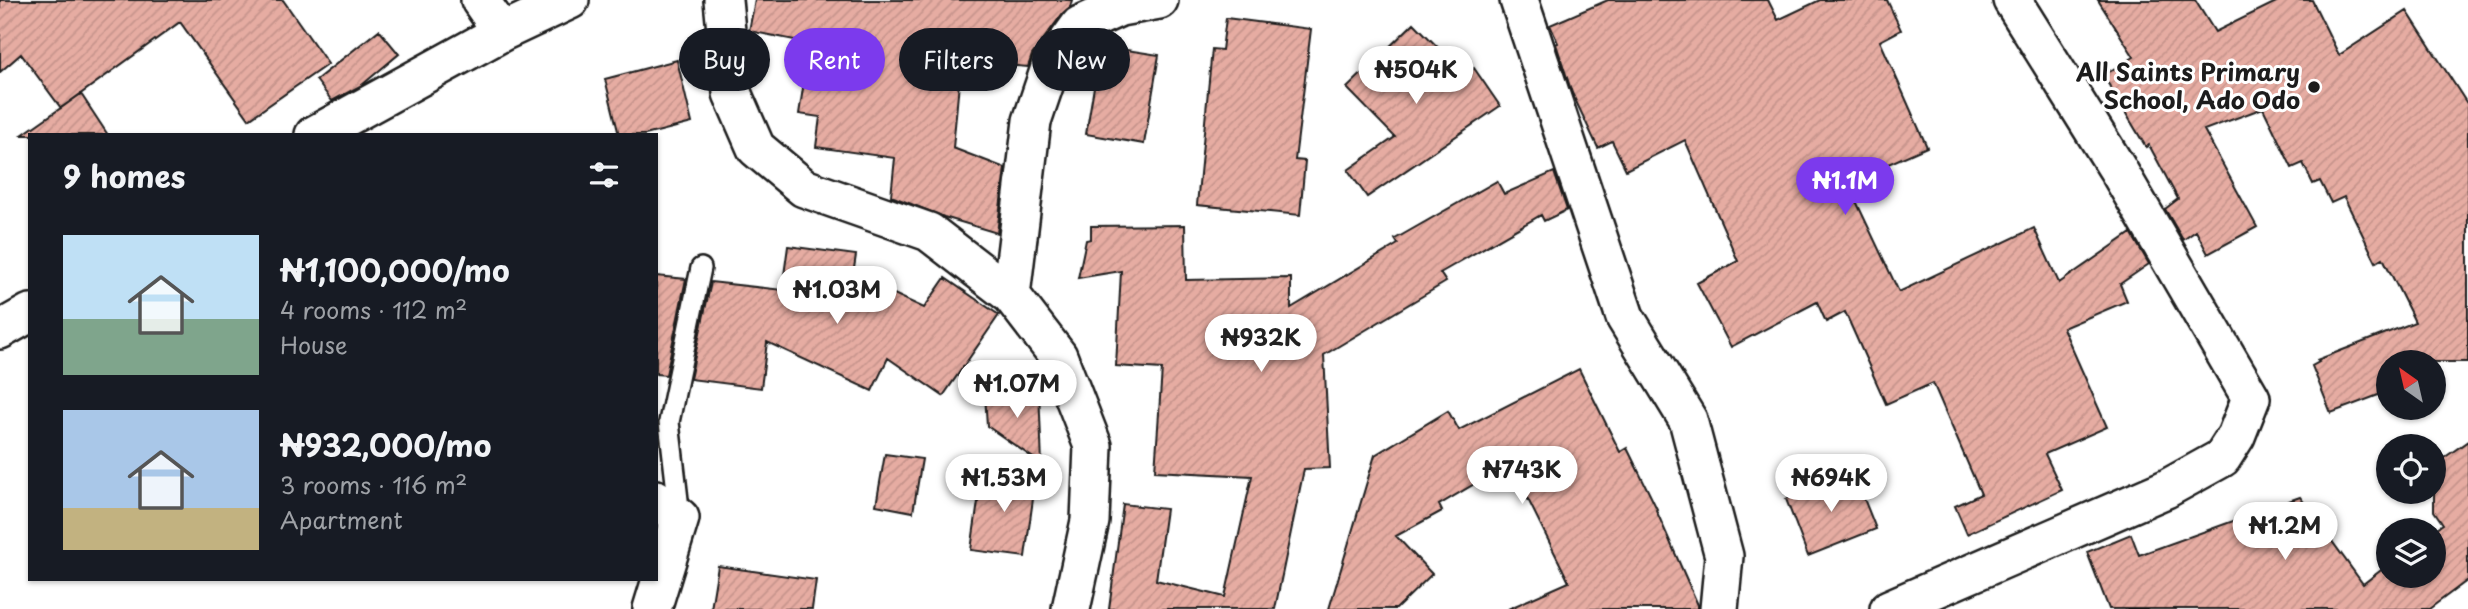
<!DOCTYPE html>
<meta charset="utf-8">
<style>
body{margin:0;font-family:"Playpen Sans",sans-serif;background:#20242c;color:#f1f3f6;height:100vh;display:flex;flex-direction:column;font-size:26px;white-space:nowrap}
*{box-sizing:border-box;margin:0}
p{font-size:23px;color:#9ea1a6}
.icon{flex:none;width:38px;height:38px;fill:none;stroke:currentColor;stroke-width:2;stroke-linecap:round;stroke-linejoin:round}
.map{position:relative;flex:1;overflow:hidden}
.drawer{position:absolute;left:28px;top:133px;width:630px;height:448px;display:flex;flex-direction:column;background:#171b24;border-radius:0px;box-shadow:0 2px 5px #0004}
.drawer>*{flex:none}
.hud{position:absolute;left:679px;top:28px;width:665px;height:63px;display:flex;gap:14px}
.needle{width:46px;rotate:326deg}
.controls{position:absolute;left:2376px;top:350px;display:grid;gap:14px}
.controls a{display:grid;place-items:center;width:70px;height:70px;border-radius:50%;background:#171b24;box-shadow:0 2px 5px #0004;font-size:35px}
.price{position:absolute;translate:-50% -60px;padding:0 16px;border-radius:24px;background:#fff;color:#222;font-size:23px;line-height:46px;filter:drop-shadow(0 2px 4px #0008)}
.price::after{content:'';position:absolute;left:50%;top:42px;width:21px;height:16px;margin-left:-10px;background:inherit;clip-path:polygon(0 0,100% 0,50% 100%)}
.price.selected{background:#7c3aed;color:#fff}
ul{padding:0;list-style:none}
li{display:flex;align-items:center;gap:21px;height:175px;padding:0 35px}
li span{display:grid;place-items:center;flex:none;width:196px;height:140px;border-radius:0px;color:#555}
li>.icon{margin-inline-start:auto}
span .icon{width:84px;height:84px;fill:#fffc;stroke-width:1}
li b{font-size:30px}
h2{display:flex;justify-content:space-between;align-items:center;height:84px;padding:0 35px;font-size:30px}
.tag{padding:0 24px;border-radius:32px;background:#171b24;box-shadow:0 2px 5px #0004;font-size:24px;line-height:63px}
.tag.selected{background:#7c3aed;color:#fff}
.map>svg:first-child{display:block}
.building{fill:url(#building-hatch);stroke:#1c1c1c;stroke-width:2}
.lines{fill:none;stroke-linecap:round;stroke-linejoin:round}
.service-casing{stroke:#1c1c1c;stroke-width:24}
.minor-casing{stroke:#1c1c1c;stroke-width:42}
.service{stroke:#fff;stroke-width:19}
.minor{stroke:#fff;stroke-width:37}
.poi-dot{fill:#1c1c1c;stroke:#fff;stroke-width:2.5}
.labels{text-anchor:middle;stroke-width:6;stroke-linejoin:round;paint-order:stroke}
.poi-label{font-size:24px;font-weight:bold;fill:#1c1c1c;stroke:#fff;text-anchor:end}
</style>
<div class="map">
<svg width="2468" height="609" viewBox="0 0 2468 609">
<defs>
<pattern id="building-hatch" width="6" height="6" patternUnits="userSpaceOnUse" patternTransform="scale(1.75)"><rect width="6" height="6" fill="#e6aca2"/><path d="M-1 1l2-2M0 6l6-6M5 7l2-2" fill="none" stroke="#c5938b"/></pattern>
</defs>
<rect width="100%" height="100%" fill="#fff"/>
<filter id="ink" filterUnits="userSpaceOnUse"><feTurbulence type="fractalNoise" baseFrequency=".0143" numOctaves="2"/><feDisplacementMap in="SourceGraphic" scale="14" xChannelSelector="R" yChannelSelector="G"/><feConvolveMatrix kernelMatrix="1 2 1 2 8 2 1 2 1" color-interpolation-filters="sRGB"/></filter>
<g filter="url(#ink)">
<path class="building" d="M0 0H283L328 64 249 119 180 22 61 108 21 54 0 72Z
M755 0H1072L1070 7 1063 13 1032 55 1028 67 961 61 953 148 1005 168 997 233 944 217 891 196 895 158 816 147 820 117 799 114 810 43 749 31Z
M1608 0H1768L1778 20 1820 0H1887L1901 30 1880 41 1927 147 1847 182 1899 292 2034 228 2059 283 2131 233 2149 264 2120 284 2127 301 2063 328 2107 427 2045 454 2062 490 1967 534 1955 506 1981 494 1933 383 1886 404 1845 312 1826 322 1817 302 1731 347 1697 283 1738 261 1685 140 1626 170 1612 141 1598 148 1572 93 1556 44 1558 43 1550 25Z
M2098 0H2195L2215 32 2280 0H2312L2339 55 2407 11 2468 105V362H2389V391L2331 413 2312 366 2319 362 2317 360 2415 322 2383 258 2376 262 2344 197 2331 203 2320 181 2313 184 2303 163 2292 168 2263 108 2204 130 2257 227 2208 254 2196 231 2183 240 2165 209 2178 199 2149 145 2146 147 2103 75 2134 57Z
M1226 18 1311 29 1295 160 1305 161 1300 215 1197 205 1212 49 1222 50Z
M1414 23 1464 74 1474 68 1500 106 1367 197 1348 170 1395 137 1347 88Z
M379 30 399 54 362 85 332 101 316 80Z
M1101 46 1159 55 1144 144 1086 134Z
M677 60 692 123 645 135H619L605 79Z
M81 94 108 135H22Z
M1554 172 1567 210 1544 221 1541 215 1440 273 1446 282 1324 355 1330 468 1304 469 1275 609H1109L1123 504 1166 509 1156 580 1225 597 1252 476 1155 471 1162 369 1116 366 1121 271 1078 278 1086 240 1091 239V226L1185 225 1186 280 1291 278V308L1398 244 1395 239 1497 181 1504 194Z
M788 246 856 255 853 275 924 308 945 278 999 315 943 396 888 358 872 391 767 342 761 388 690 379 711 282 782 290Z
M656 276 686 279 666 375 656 374Z
M1579 369 1620 452 1627 448 1657 509 1656 510 1698 605V609H1508L1569 582 1510 463 1439 505 1442 511 1396 536 1432 574 1396 609H1329L1375 455 1448 411 1459 430Z
M1039 390 1042 464 987 426 985 394Z
M2468 441V580L2429 609H2109L2087 552 2131 534 2139 555 2300 497 2363 584 2389 564V576H2434V530L2443 524 2434 511V465Z
M885 454 922 459 913 512 876 505Z
M990 470 1036 477 1025 557 971 550 981 481 990 482Z
M1853 471 1876 529 1808 556 1786 499Z
M718 566 816 580 812 609H711Z"/>
<g class="lines">
<g class="service-casing">
<path id="service" d="M680 517 669 422 701 268"/>
</g>
<g class="minor-casing">
<path id="minor" d="M480 0 502 32
M723 0 732 93 756 148 804 188 929 232 1011 295 1058 356 1093 446 1090 521 1071 609
M1519 0 1625 317 1688 420 1724 556 1719 609
M314 135 502 32 570 0
M1011 295 1032 121 1051 65 1080 25 1120 7 1159 0
M0 330 30 313
M652 609 680 518 656 499
M1889 609 2166 489 2222 458 2236 436 2251 398 2117 168 2012 0"/>
</g>
<use href="#service" class="service"/>
<use href="#minor" class="minor"/>
</g>
</g>
<circle class="poi-dot" cx="2314" cy="87" r="7"/>
<g class="labels">
<g class="poi-label">
<text x="2300" y="81">All Saints Primary<tspan x="2300" dy="28">School, Ado Odo</tspan></text>
</g>
</g>
</svg>
<div class="controls">
<a><svg class="needle" viewBox="-14 -14 28 28"><path d="M0-13l5 13h-10z" fill="#e53935"/><path d="M0 13l5-13h-10z" fill="#9ea1a6"/></svg></a>
<a><svg class="icon" aria-label="locate" viewBox="0 0 24 24"><circle cx="12" cy="12" r="6"/><path d="M12 2v4M12 18v4M2 12h4M18 12h4"/></svg></a>
<a><svg class="icon" aria-label="layers" viewBox="0 0 24 24"><path d="M12 4l9 5-9 5-9-5zM3 14l9 5 9-5"/></svg></a>
</div>
<b class="price" style="left:1416px;top:106px">₦504K</b>
<b class="price selected" style="left:1845px;top:217px">₦1.1M</b>
<b class="price" style="left:837px;top:326px">₦1.03M</b>
<b class="price" style="left:1261px;top:374px">₦932K</b>
<b class="price" style="left:1017px;top:420px">₦1.07M</b>
<b class="price" style="left:1522px;top:506px">₦743K</b>
<b class="price" style="left:1004px;top:514px">₦1.53M</b>
<b class="price" style="left:1831px;top:514px">₦694K</b>
<b class="price" style="left:2285px;top:562px">₦1.2M</b>
<div class="hud">
<a class="tag">Buy</a>
<a class="tag selected">Rent</a>
<a class="tag">Filters</a>
<a class="tag">New</a>
</div>
<section class="drawer">
<h2>9 homes<svg class="icon" aria-label="filters" viewBox="0 0 24 24"><path d="M4 7h16M4 17h16"/><circle cx="9" cy="7" r="2"/><circle cx="15" cy="17" r="2"/></svg></h2>
<ul>
<li><span style="background:linear-gradient(#bfe0f5 60%,#7fa58c 0)"><svg class="icon" aria-label="home" viewBox="0 0 24 24"><path d="M3 11l9-7 9 7M6 9v11h12V9"/></svg></span><div><b>₦1,100,000/mo</b><p>4 rooms · 112 m²</p><p>House</p></div></li>
<li><span style="background:linear-gradient(#a9c7e8 70%,#c2b280 0)"><svg class="icon" aria-label="home" viewBox="0 0 24 24"><path d="M3 11l9-7 9 7M6 9v11h12V9"/></svg></span><div><b>₦932,000/mo</b><p>3 rooms · 116 m²</p><p>Apartment</p></div></li>
</ul>
</section>
</div>
